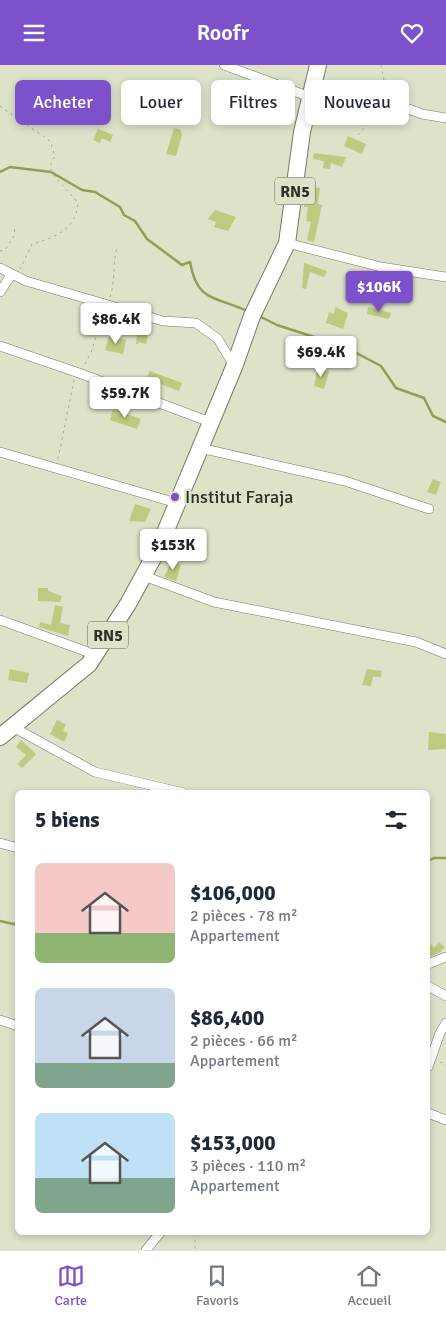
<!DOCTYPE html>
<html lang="fr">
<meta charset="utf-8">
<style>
body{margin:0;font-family:Signika,sans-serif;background:#f2f2f3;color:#1f2937;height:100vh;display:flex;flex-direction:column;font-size:19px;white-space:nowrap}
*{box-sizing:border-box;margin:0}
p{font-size:16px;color:#747a83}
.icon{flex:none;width:28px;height:28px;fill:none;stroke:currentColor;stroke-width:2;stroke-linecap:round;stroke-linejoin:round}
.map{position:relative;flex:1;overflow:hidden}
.details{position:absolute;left:15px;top:725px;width:415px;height:445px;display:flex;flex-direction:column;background:#fff;border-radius:8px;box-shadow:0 2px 8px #0003}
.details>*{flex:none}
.top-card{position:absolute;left:15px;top:15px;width:416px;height:45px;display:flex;gap:10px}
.price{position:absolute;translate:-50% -42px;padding:0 11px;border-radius:5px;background:#fff;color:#222;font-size:16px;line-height:32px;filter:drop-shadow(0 1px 2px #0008)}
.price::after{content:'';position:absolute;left:50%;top:30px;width:15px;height:11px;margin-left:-8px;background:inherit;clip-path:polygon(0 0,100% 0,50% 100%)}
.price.selected{background:#7d51ca;color:#fff}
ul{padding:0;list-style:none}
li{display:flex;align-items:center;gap:15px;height:125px;padding:0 20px}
li span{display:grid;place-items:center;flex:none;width:140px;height:100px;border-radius:8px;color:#555}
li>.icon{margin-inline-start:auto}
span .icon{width:60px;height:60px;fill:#fffc;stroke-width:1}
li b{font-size:21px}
h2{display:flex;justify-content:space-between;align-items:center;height:60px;padding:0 20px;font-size:21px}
.chip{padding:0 18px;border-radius:8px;background:#fff;box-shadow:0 2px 8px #0003;font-size:18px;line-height:45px}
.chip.selected{background:#7d51ca;color:#fff}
header{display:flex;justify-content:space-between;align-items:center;height:65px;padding:0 20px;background:#7d51ca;color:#fff;font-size:22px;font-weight:600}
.dock{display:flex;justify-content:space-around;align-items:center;height:70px;border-top:1px solid #e0e1e3;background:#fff;font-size:14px;color:#747a83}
.dock a{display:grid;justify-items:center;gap:2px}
.dock .selected{color:#7d51ca}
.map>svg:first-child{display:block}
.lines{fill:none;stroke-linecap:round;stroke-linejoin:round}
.stream{stroke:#929e56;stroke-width:2.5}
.building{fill:#bdca80}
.street-casing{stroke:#767a64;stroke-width:10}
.highway-casing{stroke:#767a64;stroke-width:18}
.path{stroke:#a5a995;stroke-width:1;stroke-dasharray:2.5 4;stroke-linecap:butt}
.street{stroke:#fff;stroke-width:9}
.highway{stroke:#fff;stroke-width:16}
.poi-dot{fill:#7d51ca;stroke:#dde2c9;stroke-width:2}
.labels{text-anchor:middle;stroke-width:5;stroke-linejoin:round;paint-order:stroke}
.shield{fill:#dde2c9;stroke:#626556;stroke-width:1}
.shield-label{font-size:16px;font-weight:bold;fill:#2d2f25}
.poi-label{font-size:18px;fill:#2d2f25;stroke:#dde2c9;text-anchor:start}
</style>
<header><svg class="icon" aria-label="menu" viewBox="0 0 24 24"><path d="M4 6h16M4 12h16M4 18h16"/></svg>Roofr<svg class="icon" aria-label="heart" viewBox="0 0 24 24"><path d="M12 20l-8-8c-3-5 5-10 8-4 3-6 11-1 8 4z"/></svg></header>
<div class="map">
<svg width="446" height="1185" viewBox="0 0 446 1185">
<rect width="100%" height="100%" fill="#dde2c9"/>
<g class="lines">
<path class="stream" d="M0 107 10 102 51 107 82 125 95 127 120 142 124 150 135 156 147 174 182 200 190 197C197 238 216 231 247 246
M259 251 277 260 345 282 381 301 396 323 424 333 433 351 446 357
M428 796 434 793H446
M0 856 18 860"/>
</g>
<path class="building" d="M174 63 180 64 182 70 176 91 166 89Z
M98 64 113 70 110 77 102 73 100 78 93 75Z
M348 71 366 79 362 89 344 81Z
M314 88 346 92 342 102 331 98 330 104 323 103 324 96 313 94Z
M308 122 320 123 318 139 322 140 314 177 307 175 311 157 306 156 308 142H304V127L307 128Z
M215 145 236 152 228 166 214 162 216 157 208 154Z
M304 198 327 206 324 212 310 207 306 224 302 223Z
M335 242 348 248 343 264 326 258 329 247 334 249Z
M368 242 391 248 389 254 367 249Z
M138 255 146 258 142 269 148 271 146 279 139 277 136 280Z
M109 271 126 275 123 289 105 285Z
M318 302 329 307 324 324 314 321Z
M150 306 182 318 179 326 158 318 153 329 141 324Z
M113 344 141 354 137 364 110 355Z
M433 414 441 417 436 430 427 427Z
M135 439 151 444 145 457 129 456Z
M172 496 181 500 176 516 164 512Z
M38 523H48V526L62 531 60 537 38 536Z
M55 540 63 542 60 558 70 560 68 571 39 562 40 557 51 560Z
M10 604 29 608 27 618 8 615Z
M367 604 382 606 381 612H373L371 621 362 620Z
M57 655 66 659 63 666 68 668 64 677 50 669Z
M429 667 446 669V684L428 685Z
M21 675 36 689 22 703 17 699 26 690 16 682Z
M428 876 434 883 439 877 445 882 439 888 428 892Z"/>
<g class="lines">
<g class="street-casing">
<path id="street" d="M224 0 310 32
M312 22 385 35 422 49 446 53
M287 178 381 202 446 212
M0 203 26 216 163 256 196 258 218 274 234 301
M0 227 11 210
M0 281 79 308 210 357
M200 383 345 416 429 444
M0 387 177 438
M144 511 214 537 416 577 446 589
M0 555 96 590
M11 661 95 707 184 728
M0 778 18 783
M428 899 446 892
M428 921 446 931
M0 955 18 961
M428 1002 440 968 446 958
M428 1048 446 1055
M146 1185 160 1168"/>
</g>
<g class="highway-casing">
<path id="highway" d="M0 672 89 599 128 539 159 482 234 302 252 251 287 178 302 67 318 0"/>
</g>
<path class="path" d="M381 0 386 26
M0 41 50 76 55 91 51 98V107L78 138C76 164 55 173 32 179L20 204
M349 53 355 39
M358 70 381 44
M0 186 5 185 14 171 15 163
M110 232C116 216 112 193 118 181
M85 299 91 287 104 247
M58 394 74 315
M440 997 446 1000
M195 1168V1185"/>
<use href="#street" class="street"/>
<use href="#highway" class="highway"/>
</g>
<circle class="poi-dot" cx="175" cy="432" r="5"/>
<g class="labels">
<g class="shield">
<rect x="275" y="112.5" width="40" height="27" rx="4"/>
<rect x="88" y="556.5" width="40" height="27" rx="4"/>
</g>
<g class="shield-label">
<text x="295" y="132">RN5</text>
<text x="108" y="576">RN5</text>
</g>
<g class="poi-label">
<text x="185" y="438">Institut Faraja</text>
</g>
</g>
</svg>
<b class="price selected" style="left:379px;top:248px">$106K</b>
<b class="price" style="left:116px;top:280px">$86.4K</b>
<b class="price" style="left:321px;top:313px">$69.4K</b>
<b class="price" style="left:125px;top:354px">$59.7K</b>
<b class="price" style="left:173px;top:506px">$153K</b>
<div class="top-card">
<a class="chip selected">Acheter</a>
<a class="chip">Louer</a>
<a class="chip">Filtres</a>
<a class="chip">Nouveau</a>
</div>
<section class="details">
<h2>5 biens<svg class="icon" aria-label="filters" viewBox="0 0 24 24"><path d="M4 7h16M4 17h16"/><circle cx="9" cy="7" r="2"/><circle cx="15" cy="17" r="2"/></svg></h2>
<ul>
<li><span style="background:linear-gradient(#f6c9c9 70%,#8fb573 0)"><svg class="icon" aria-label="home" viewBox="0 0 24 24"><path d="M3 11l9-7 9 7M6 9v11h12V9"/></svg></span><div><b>$106,000</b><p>2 pièces · 78 m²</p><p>Appartement</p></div></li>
<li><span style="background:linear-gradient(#c9d6e8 75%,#7fa58c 0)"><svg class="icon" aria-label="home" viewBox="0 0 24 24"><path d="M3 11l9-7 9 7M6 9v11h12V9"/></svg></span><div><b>$86,400</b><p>2 pièces · 66 m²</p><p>Appartement</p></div></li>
<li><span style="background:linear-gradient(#bfe0f5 65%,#7fa58c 0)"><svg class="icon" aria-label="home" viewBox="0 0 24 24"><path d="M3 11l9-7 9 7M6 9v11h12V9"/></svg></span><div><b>$153,000</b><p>3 pièces · 110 m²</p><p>Appartement</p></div></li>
</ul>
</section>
</div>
<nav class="dock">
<a class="selected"><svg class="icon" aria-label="map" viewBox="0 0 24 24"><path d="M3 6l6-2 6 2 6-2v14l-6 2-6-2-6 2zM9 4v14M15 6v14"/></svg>Carte</a>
<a><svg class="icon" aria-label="saved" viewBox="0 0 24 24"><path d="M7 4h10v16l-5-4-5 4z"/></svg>Favoris</a>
<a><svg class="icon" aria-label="home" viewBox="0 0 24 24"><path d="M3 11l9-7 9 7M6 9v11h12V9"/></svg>Accueil</a>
</nav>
